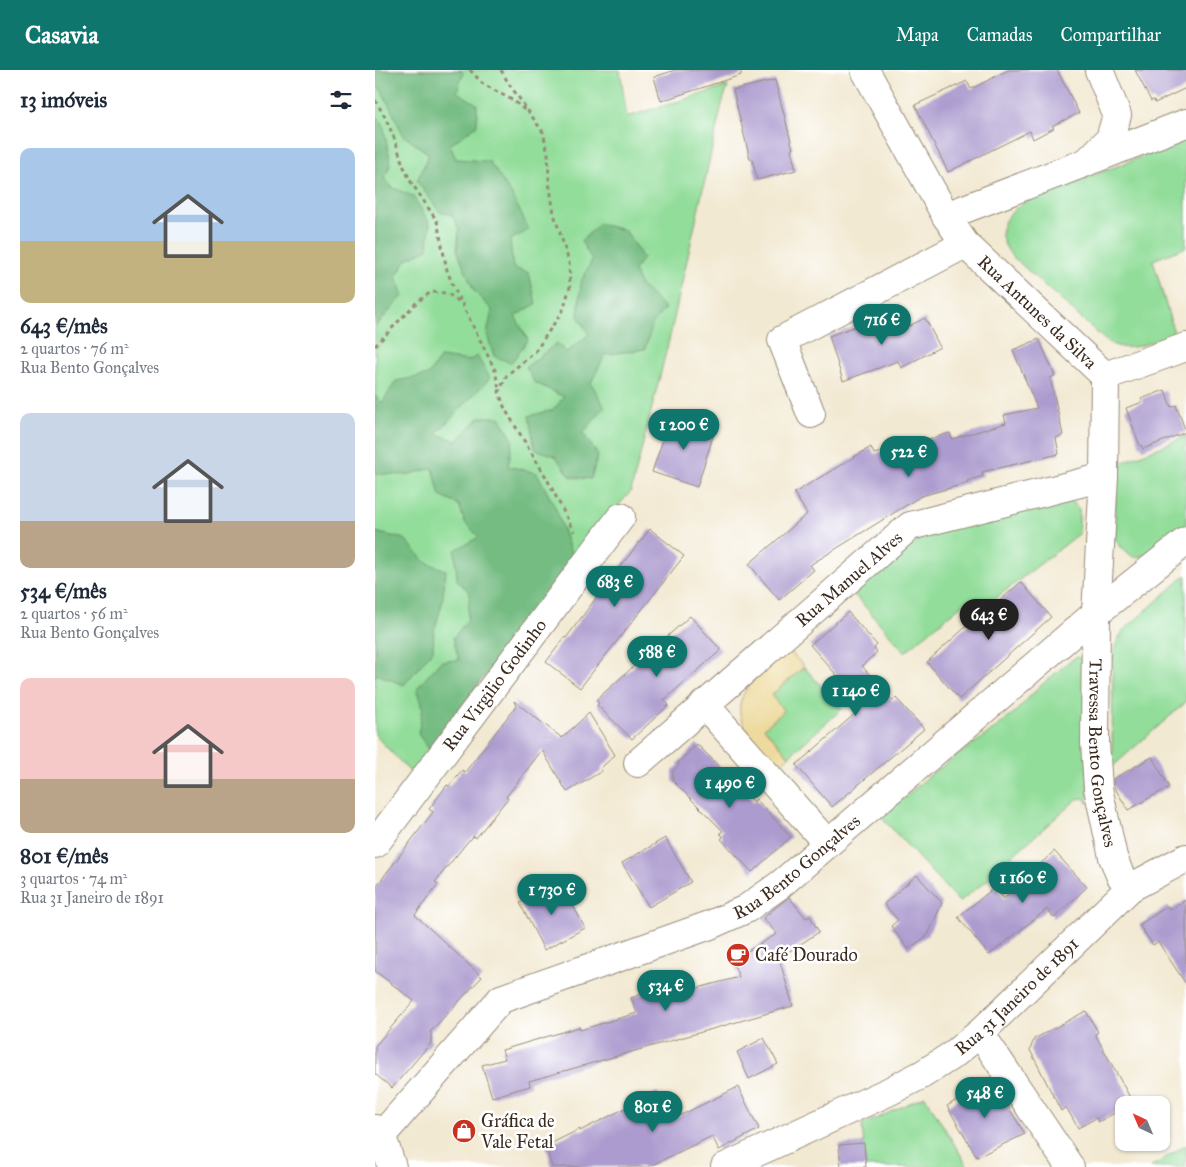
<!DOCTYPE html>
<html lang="pt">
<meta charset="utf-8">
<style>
body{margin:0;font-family:"IM FELL Great Primer",serif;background:#f6f6f7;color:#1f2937;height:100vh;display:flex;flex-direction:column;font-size:19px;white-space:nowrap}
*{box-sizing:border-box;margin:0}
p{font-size:16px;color:#747a83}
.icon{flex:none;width:28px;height:28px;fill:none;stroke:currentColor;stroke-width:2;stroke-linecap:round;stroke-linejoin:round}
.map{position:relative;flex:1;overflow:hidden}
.panel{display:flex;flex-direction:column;background:#fff;width:375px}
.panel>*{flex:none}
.needle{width:32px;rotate:316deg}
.fabs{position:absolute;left:740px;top:1026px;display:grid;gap:10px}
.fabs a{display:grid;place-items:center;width:55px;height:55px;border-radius:10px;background:#fff;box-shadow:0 1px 4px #0004;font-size:25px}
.price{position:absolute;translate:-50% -42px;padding:0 11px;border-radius:18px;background:#0f766e;color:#fff;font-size:16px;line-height:32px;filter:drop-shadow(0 1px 2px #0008)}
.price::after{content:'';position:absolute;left:50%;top:30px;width:15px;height:11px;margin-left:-8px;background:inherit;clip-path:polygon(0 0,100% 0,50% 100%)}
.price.active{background:#222;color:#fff}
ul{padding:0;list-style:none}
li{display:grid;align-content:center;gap:10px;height:265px;padding:0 20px}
li span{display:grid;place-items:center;height:155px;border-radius:10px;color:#555}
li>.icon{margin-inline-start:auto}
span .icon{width:90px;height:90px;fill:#fffc;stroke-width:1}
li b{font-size:21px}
h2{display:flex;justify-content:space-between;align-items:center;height:60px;padding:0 20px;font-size:21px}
header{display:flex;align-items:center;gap:30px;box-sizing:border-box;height:70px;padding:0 25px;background:#0f766e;color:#fff}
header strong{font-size:24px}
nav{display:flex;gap:28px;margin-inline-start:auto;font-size:18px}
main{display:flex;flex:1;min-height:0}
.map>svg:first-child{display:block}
.green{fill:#92dd9a;stroke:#66845c}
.forest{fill:#75bc82;stroke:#587350}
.sand{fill:#eeda9e;stroke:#94825e}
.building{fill:#ac9bcf}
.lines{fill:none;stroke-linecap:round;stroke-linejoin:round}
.street-casing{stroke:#968a78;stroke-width:30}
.path{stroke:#968a78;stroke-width:3;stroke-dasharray:4 4;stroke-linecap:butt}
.street{stroke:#fff;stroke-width:28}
.labels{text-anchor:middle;stroke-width:5;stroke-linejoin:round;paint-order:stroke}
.street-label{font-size:18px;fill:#3b2a1e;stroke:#fff}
.poi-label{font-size:18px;fill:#3b2a1e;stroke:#fff;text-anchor:start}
</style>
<header>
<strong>Casavia</strong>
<nav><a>Mapa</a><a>Camadas</a><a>Compartilhar</a></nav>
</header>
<main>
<section class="panel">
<h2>13 imóveis<svg class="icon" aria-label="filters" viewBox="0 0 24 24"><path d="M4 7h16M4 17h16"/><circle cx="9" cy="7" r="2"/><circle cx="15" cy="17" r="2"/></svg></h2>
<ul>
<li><span style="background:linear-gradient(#a9c7e8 60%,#c2b280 0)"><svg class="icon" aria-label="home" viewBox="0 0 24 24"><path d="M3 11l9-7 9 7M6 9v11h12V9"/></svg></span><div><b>643 €/mês</b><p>2 quartos · 76 m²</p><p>Rua Bento Gonçalves</p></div></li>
<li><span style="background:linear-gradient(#c9d6e8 70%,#b9a48a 0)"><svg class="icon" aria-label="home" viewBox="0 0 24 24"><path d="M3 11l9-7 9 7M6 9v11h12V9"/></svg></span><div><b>534 €/mês</b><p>2 quartos · 56 m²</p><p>Rua Bento Gonçalves</p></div></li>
<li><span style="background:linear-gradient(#f6c9c9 65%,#b9a48a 0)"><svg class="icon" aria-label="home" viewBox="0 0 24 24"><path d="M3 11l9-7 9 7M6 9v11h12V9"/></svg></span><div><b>801 €/mês</b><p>3 quartos · 74 m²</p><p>Rua 31 Janeiro de 1891</p></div></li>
</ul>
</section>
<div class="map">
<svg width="811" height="1097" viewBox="0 0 811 1097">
<rect width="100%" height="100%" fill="#fff"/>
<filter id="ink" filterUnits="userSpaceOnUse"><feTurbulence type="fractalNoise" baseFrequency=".02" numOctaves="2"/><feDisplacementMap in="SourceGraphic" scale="10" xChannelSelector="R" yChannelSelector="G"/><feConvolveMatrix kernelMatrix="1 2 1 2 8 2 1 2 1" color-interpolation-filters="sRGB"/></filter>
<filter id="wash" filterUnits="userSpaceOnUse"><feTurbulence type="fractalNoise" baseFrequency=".0096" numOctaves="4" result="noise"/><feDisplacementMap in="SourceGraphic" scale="20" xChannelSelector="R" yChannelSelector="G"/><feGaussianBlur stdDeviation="1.12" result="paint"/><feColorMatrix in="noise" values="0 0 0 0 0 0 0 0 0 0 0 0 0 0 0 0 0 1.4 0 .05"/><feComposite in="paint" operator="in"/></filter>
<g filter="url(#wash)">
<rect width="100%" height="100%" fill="#f2e9d2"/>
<path class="green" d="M0 0H245L252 47 353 16 347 34 295 266 256 421 198 489 36 703 0 665Z
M811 69V177L778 190 799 263C774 272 752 287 729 269L637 186C619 163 626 149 648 133Z
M811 366V458L788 478 783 473C775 481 770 487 758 487L744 475 740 469 741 395Z
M698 432 704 439V464L599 545 589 533 530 582 477 522 524 482 548 468 566 460 669 434Z
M811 505V632L737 697 738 587C740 576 742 569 749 560Z
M702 587 707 589 710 597 713 734 709 728 702 729 619 802 620 804 584 832 507 748 555 705 618 660 640 642 663 618 696 590Z
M429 597 467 639 414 686 389 658 409 641 396 625Z
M550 1026 592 1095 588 1097H491L487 1055Z
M811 1075V1097H776Z"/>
<path class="forest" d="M0 0H86L88 4 82 22 102 34V55L75 75 81 89 114 91 137 125 154 160 135 170 138 198 154 203 161 234 140 246 153 270 136 293 119 286 112 264 117 240 99 221 82 180 84 159 77 145 64 141 42 111 54 84 29 66 7 21 0 14Z
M0 46 8 54 16 94 9 108 16 117 38 126 55 154 53 179 32 189 21 206 28 226 0 257Z
M224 154 250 160 268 188 259 200 265 215 290 238 278 253 270 279 230 285 216 313 230 337 208 363 223 385 216 409 196 407 180 386 160 379 154 346 178 340 189 327 159 312 151 297 182 273 191 283 214 264 203 246 206 212 217 190 206 171Z
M102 286 115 308 61 364 82 371 105 347H125L138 370 133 396 162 403 181 439 198 489 54 679 43 664 48 637 42 618 66 591 84 590 78 568 92 551 95 523 82 510 80 480 104 467 90 453 84 435 65 426 58 398 32 405 0 404V325L7 333 21 311 53 305 66 287 94 291Z
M0 462 30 469 50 492 71 500 67 534 59 561 58 580 29 615 1 604 0 609Z"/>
<path class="sand" d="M414 580 429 597 396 625 409 641 389 658 414 686 404 696C393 684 379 672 371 658 349 624 391 600 414 580Z"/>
<g id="blocks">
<path class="building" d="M300 0H366V5L286 31 279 7Z
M633 0H682L704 43 677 56 679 58 658 69 655 61 573 102 540 35 592 11 596 19Z
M760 0H811V18L780 33 779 30 776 31Z
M400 10 418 79H416L421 100 382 110 377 89H375L358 20Z
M527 242 534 256 550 248 565 277 526 298 523 291 468 311 454 266 487 254 489 260Z
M664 269 680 306 675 308 688 365 681 368 684 384 607 402 608 406 592 411 593 413 546 426 435 495 439 500 404 530 374 494 432 444 419 423 496 377 499 384 575 363 577 369 631 353 629 345 662 338 638 280Z
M790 320 796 337 801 335 811 362 768 379 766 375 765 376 751 338 768 332 766 329Z
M295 349 317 356 319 350 341 357 322 417 277 402Z
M275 459 309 486 205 618 171 592 190 567 191 568 233 512Z
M646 512 676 547 584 629 552 592 595 553 597 555Z
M473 542 502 575 499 578 502 582 487 596 518 631 521 628 549 659 457 737 421 695 489 636 435 575Z
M315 546 346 580 289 630 294 635 257 669 222 635 224 633 221 630Z
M139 631 187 668 214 643 240 685 226 698 227 701 192 722 167 680 131 727 133 728 101 768 99 766 95 770H94L60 812 63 814 40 845 107 907 55 962 56 963V973L17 1018 0 1004V976L39 931 0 901V818L58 742 54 739 72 715 74 716 87 700 90 702 141 636Z
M322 674 379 732 381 729 416 767 377 802 346 769 348 767 345 763 348 761 298 711V701L304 695 303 693Z
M777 687 794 717 753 740 738 715V709Z
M290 768 316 812 274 837 247 793Z
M679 781 712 817 679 848 672 839 614 885 583 847 620 817 629 829Z
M542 805 567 833 553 865 533 879 516 856 523 850 509 834Z
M185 811 210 858 169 880 145 833Z
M414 827 431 848 435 846 444 862 404 888 418 936 154 1011 155 1016 117 1027 107 995 130 989 127 980 204 957 205 960 262 943 256 928 283 918 285 924 296 920 297 925 364 907 357 890 402 864 388 848Z
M811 830V914L783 872 778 875 764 855 793 836 795 840Z
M711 941 723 962 720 964 758 1033 749 1035V1038L723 1052 721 1048 703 1058 691 1037 686 1041 655 980 659 969Z
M389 968 403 994 374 1009 362 982Z
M616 1009 650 1064 602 1087 572 1036Z
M363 1017 384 1059 344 1080 337 1066 273 1097H177L171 1076 205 1059V1061L282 1022 296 1050Z
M489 1073 491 1097H466L464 1075Z"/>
</g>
</g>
<g filter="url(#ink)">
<use href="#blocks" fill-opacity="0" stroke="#968a78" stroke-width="1"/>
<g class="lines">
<g class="street-casing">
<g id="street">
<path id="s1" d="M490 0 571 146 590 174 730 306 729 407 721 543 720 673 723 718 738 787 745 805 755 818"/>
<path d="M719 89 811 53"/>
<path d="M571 146 712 92 735 69 742 45 724 0"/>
<path d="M730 306 811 277"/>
<path d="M436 344 407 270 590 174"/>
<path d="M329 634 452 773"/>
<path id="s2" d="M263 693 535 456 729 407"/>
<path id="s3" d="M0 774 246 447"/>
<path d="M605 963 695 1097"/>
<path d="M0 1059 7 1067 17 1097"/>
<path id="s4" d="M0 1073 126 929 335 855 371 839 406 814 721 543 811 471"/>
<path id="s5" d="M350 1097 515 1021 548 1004 579 984 605 963 755 818 811 788"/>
</g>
</g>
<path class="path" d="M95 0 108 14 139 31 152 42
M126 0 134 14 168 62 173 83 174 112 179 144 194 192 195 217 188 240 160 282 132 305 124 322 130 339 171 407 199 462
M0 30 10 47 20 70 28 95 36 112 62 151 72 200 78 216 87 234
M0 276 40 234 56 222 72 223 87 234 120 300 124 320"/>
<use href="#street" class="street"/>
</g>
</g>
<defs>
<g id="cafe-disc" transform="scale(1.25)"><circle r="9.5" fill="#c8321e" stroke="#fff"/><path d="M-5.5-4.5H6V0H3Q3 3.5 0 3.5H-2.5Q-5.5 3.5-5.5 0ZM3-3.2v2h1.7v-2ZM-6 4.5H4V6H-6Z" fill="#fff"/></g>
<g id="shop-disc" transform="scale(1.25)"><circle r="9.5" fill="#c8321e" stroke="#fff"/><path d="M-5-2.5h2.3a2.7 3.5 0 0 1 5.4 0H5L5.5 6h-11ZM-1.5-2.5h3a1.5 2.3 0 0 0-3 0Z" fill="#fff"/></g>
</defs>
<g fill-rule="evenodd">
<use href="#cafe-disc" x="363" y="885"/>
<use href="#shop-disc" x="89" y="1061"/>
</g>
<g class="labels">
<g class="street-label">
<text dy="6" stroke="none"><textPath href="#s1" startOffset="300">Rua Antunes da Silva</textPath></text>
<text dy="6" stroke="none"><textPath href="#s2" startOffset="280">Rua Manuel Alves</textPath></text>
<text dy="6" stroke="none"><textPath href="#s3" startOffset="199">Rua Virgilio Godinho</textPath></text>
<text dy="6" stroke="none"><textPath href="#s1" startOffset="771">Travessa Bento Gonçalves</textPath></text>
<text dy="6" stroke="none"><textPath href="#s4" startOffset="518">Rua Bento Gonçalves</textPath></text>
<text dy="6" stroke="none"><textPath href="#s5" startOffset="341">Rua 31 Janeiro de 1891</textPath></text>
</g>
<g class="poi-label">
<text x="380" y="891">Café Dourado</text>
<text x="106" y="1057">Gráfica de<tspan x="106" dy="21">Vale Fetal</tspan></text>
</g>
</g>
</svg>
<div class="fabs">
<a><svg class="needle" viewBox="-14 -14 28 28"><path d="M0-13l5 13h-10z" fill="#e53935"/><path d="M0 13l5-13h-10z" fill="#747a83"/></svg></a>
</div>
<b class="price" style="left:507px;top:276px">716 €</b>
<b class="price" style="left:309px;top:381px">1 200 €</b>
<b class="price" style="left:534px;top:408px">522 €</b>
<b class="price" style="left:240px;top:538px">683 €</b>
<b class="price active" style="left:614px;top:571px">643 €</b>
<b class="price" style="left:282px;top:608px">588 €</b>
<b class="price" style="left:481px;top:647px">1 140 €</b>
<b class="price" style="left:355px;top:739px">1 490 €</b>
<b class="price" style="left:648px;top:834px">1 160 €</b>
<b class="price" style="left:177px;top:846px">1 730 €</b>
<b class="price" style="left:291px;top:942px">534 €</b>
<b class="price" style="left:610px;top:1049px">548 €</b>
<b class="price" style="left:278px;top:1063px">801 €</b>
</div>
</main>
